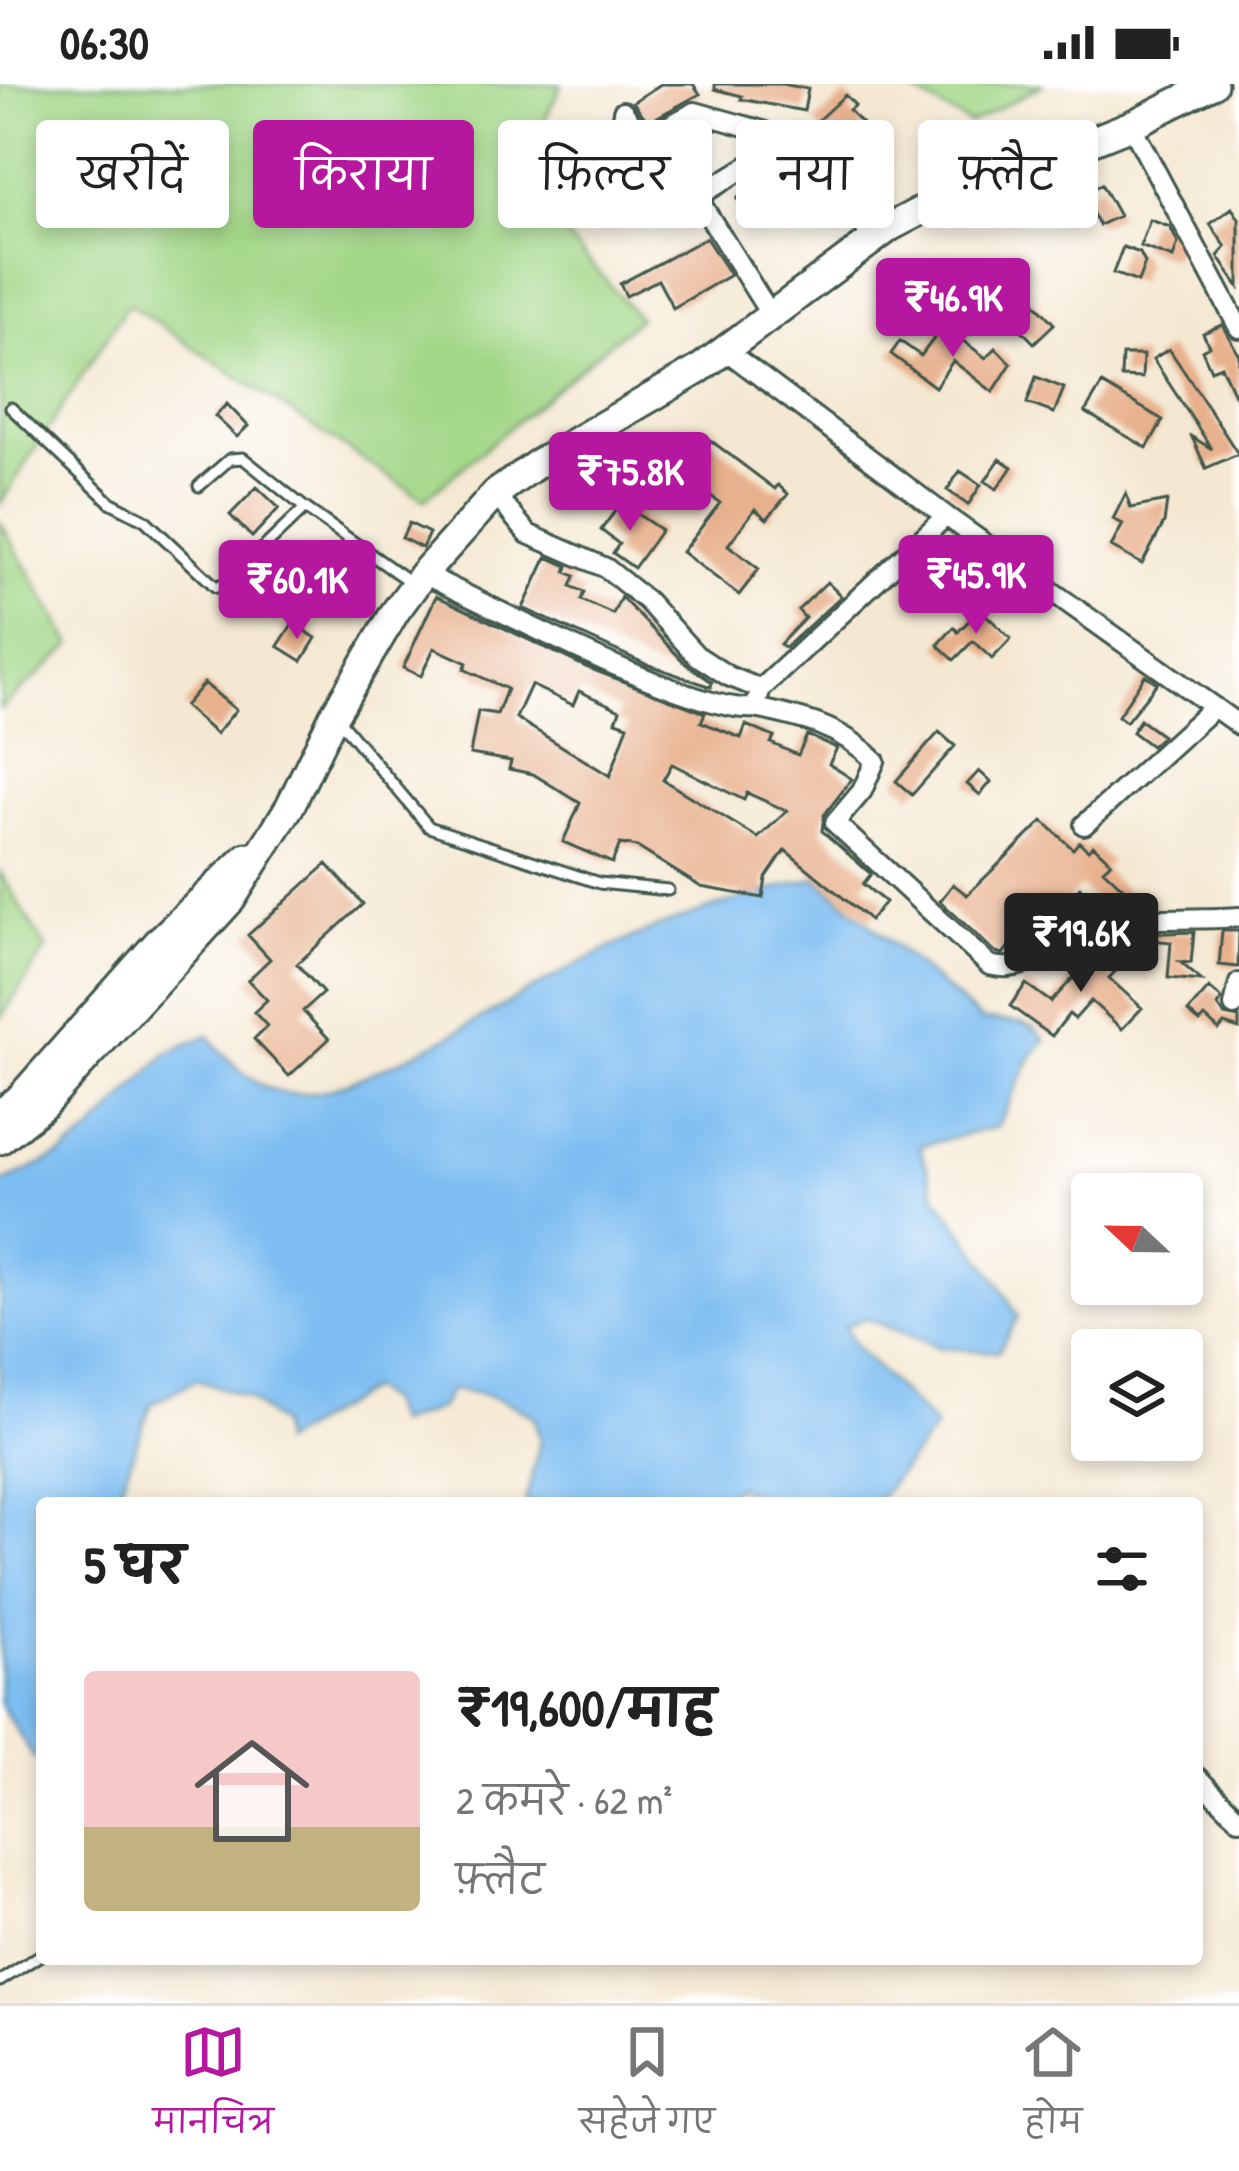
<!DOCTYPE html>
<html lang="hi">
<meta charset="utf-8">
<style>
body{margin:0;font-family:"Patrick Hand","Playpen Sans Deva",sans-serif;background:#f2f2f2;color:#222;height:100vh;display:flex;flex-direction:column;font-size:45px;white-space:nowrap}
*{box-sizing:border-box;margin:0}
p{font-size:39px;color:#767676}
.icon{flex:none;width:66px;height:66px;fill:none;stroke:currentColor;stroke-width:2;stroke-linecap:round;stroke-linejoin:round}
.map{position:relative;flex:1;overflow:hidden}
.details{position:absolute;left:36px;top:1413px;width:1167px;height:468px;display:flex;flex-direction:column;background:#fff;border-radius:12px;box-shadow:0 6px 18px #0003}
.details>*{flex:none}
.hud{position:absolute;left:36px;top:36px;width:1167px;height:108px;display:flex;gap:24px}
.needle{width:78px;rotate:292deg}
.buttons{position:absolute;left:1071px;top:1089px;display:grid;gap:24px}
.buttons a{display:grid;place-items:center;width:132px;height:132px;border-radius:12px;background:#fff;box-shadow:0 6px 18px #0003;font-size:60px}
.price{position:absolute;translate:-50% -102px;padding:0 27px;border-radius:12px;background:#b5179e;color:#fff;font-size:39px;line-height:78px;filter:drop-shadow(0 3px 6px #0008)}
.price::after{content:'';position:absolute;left:50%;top:72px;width:36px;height:27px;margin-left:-18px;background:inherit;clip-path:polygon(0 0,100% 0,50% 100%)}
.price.current{background:#222;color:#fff}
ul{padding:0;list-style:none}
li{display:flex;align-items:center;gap:36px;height:300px;padding:0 48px}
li+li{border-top:3px solid #e0e0e0}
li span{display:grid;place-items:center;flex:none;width:336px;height:240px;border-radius:12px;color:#555}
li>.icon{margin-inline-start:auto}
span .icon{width:144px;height:144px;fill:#fffc;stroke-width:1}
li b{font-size:51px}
h2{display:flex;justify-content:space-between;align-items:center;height:144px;padding:0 48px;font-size:51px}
.pill{padding:0 42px;border-radius:12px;background:#fff;box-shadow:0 6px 18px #0003;font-size:42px;line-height:108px}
.pill.current{background:#b5179e;color:#fff}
.status{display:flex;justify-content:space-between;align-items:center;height:84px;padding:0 60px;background:#fff;direction:ltr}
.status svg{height:33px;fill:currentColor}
.tab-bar{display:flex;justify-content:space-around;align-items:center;height:168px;border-top:3px solid #e0e0e0;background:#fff;font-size:33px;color:#767676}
.tab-bar a{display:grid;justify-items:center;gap:6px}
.tab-bar .current{color:#b5179e}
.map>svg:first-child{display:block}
.green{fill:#a3d788;stroke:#618a5e;stroke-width:3}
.water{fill:#7dbdf1;stroke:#4e7d92;stroke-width:3}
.building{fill:#e8b18d;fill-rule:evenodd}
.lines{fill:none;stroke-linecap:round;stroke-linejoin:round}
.lane-casing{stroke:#3f574c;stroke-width:15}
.street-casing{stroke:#3f574c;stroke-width:24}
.secondary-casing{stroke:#3f574c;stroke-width:33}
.lane{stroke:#fff;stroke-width:9}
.street{stroke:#fff;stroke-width:18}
.secondary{stroke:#fff;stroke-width:27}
</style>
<div class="status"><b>06:30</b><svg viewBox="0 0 49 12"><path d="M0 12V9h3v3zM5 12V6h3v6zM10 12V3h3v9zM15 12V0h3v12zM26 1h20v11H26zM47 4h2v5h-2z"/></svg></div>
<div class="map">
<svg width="1239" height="1919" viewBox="0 0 1239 1919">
<rect width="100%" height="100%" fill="#fff"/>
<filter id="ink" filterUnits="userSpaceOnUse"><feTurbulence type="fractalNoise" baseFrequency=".00833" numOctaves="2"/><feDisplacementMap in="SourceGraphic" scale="24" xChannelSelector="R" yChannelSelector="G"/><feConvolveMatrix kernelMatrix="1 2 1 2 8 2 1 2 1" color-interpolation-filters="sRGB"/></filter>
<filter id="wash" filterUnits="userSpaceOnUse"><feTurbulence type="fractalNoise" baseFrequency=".004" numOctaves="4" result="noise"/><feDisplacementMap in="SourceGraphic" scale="48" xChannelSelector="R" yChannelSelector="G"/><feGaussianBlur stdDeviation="2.7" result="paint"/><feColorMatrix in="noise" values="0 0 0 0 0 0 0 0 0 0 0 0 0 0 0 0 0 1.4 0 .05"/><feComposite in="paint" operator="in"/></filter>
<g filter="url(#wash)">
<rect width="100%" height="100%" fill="#f4e8d2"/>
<path class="green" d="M0 0H562L516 95 639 234 424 416 128 220 0 420Z
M900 0H1044L970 40Z
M0 438 72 561 0 625Z
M0 788 46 865 0 935Z"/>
<path class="water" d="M816 794 981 936 1022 939 1034 944 1045 956 1031 973 997 1043 920 1062 936 1111 999 1198 1018 1233 998 1268 941 1264 864 1234 845 1243 856 1263 936 1343 877 1417 786 1419 736 1403 718 1419H525L540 1357 534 1333C507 1315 482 1308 450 1306L441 1324 396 1340 387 1318 370 1305 281 1359 279 1340 247 1313 197 1295 151 1320 115 1419H42V1674H34L0 1620V1100L63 1070 91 1049 167 969 208 951C230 979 258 1010 296 1010 328 1010 354 996 383 984 461 951 531 902 608 865 674 833 746 813 816 794Z"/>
<g id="blocks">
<path class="building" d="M661 0H693L700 10 648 38 633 18Z
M715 0H782L808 5 804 27 741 15 742 12 715 5Z
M845 11 855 21 849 26 864 42 839 65 815 39Z
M630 59 649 85 626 100 618 88 625 84 615 69Z
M796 73 810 91 785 110 795 123 780 135 766 117 753 131 737 115 751 101 754 104Z
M1101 100 1119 132 1099 141 1083 111Z
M1232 124 1239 135V203L1218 172 1226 163 1210 140Z
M1150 136 1170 143 1178 159 1173 174 1140 162Z
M706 154 730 191 673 224 658 196 626 212 620 200Z
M1123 163 1140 169 1145 179 1138 198 1113 189Z
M922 190 963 228 951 244 908 204Z
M1029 213 1054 240 1034 259 1008 232Z
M1222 241 1239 271V321L1221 282 1211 286 1202 266 1209 262 1203 249Z
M943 242 986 274 996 264 1011 280 993 308 953 277 935 303 891 270 900 257 921 272Z
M1169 265 1198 308 1238 370 1206 384 1192 353 1212 365 1153 275Z
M1122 271H1143L1142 294 1121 293Z
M1036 293 1064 304 1054 329 1027 319Z
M1102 300 1163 336 1147 364 1085 328Z
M227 320 248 342 237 353 215 332Z
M710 356 775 405 778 401 788 410 767 435 755 425 728 461 759 485 739 511 682 468 720 419 684 391Z
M1000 375 1012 383 997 405 985 397Z
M960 387 981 401 968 421 947 406Z
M257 403 279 424 252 453 230 431Z
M1126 409 1131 424 1167 417 1164 439 1142 480 1111 463 1123 440 1113 435Z
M621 419 661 446 634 484 613 469 619 460 601 446Z
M409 439 429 449 422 464 402 454Z
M547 473 568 482 566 488 575 492 571 502 584 508 581 516 613 530 621 513 686 580 712 598 711 603 646 580 523 524Z
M827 498 841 512 785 564 780 560 805 534 798 526Z
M436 512 586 583 705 629 701 638 741 654 746 641 774 653 771 659 798 671 807 651 837 664 829 680 852 695 824 731 822 747 871 790 863 800 885 818 870 836 785 766 766 794 763 814 701 803 637 763 620 760 612 779 563 758 580 719 533 690 509 685 511 677 470 670 478 627 497 630 507 605 464 585 467 579 434 564 421 592 403 584ZM531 601 573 621 579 607 620 626 616 637 628 641 610 692 516 634ZM672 680 744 716 747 709 787 727 758 754 663 696Z
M980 525 1011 555 992 575 973 557 954 576 938 561 954 543 958 548Z
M293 539 316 554 302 577 278 562Z
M1145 591 1157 599 1126 638 1118 632Z
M204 599 236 626 216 650 184 622Z
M1140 636 1162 652 1151 662 1132 648Z
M939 648 955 662 912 711 896 697Z
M979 687 991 698 980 711 967 700Z
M1043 737 1073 765 1079 758 1088 766 1093 761 1111 778 1103 785 1133 813 1122 824 1113 826 1098 811 1094 815 1080 803 1031 855 1022 846 1003 870 995 868 940 817 953 800 967 811Z
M327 780 363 820 297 880 323 909 303 927 329 955 289 992 254 955 267 942 254 928 267 916 248 896 270 875 248 851Z
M1222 847H1239L1238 883 1219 881Z
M1194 848 1191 879 1180 878 1202 897 1168 894 1171 858 1139 855V850Z
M1106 858 1126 876 1109 894 1142 924 1122 945 1091 917 1075 935 1069 930 1052 952 1010 922 1026 900 1051 918Z
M1209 904 1222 915 1218 922 1224 931 1239 934V945L1224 940 1219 946 1205 933 1200 938 1188 928Z"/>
</g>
</g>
<g filter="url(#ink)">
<use href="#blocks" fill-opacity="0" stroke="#3f574c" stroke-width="3"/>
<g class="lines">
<g class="lane-casing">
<path id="lane" d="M795 45 868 156
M11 324 110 418 145 436 216 503 229 497 305 424 410 498
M199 402 230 375 243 374 305 424
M338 635 429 743 599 799 668 806
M0 1897 42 1870"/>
</g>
<g class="street-casing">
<path id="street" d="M623 27 680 104 697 113 770 230
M1131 41 1239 244
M644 55 695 28 763 47 773 56 767 70 697 113
M724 265 946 432 1239 641
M495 410 528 450 606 484 647 517 696 571 728 592 761 605 755 624C802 634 841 642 875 677L862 707 835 739 989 881C1027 891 1041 865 1072 851 1118 829 1190 837 1239 833
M423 490C488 520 696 631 755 624
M761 605 946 432
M1084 741 1214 623
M1234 922 1239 899
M1197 1693 1239 1735"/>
</g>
<g class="secondary-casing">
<path id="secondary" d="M0 1030 19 1015 160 856 247 773
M0 1056 44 1021 231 816 290 722 334 631 395 528 423 490 495 410 537 380 698 286 890 143 932 121 1131 41 1213 0"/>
</g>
<use href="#lane" class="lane"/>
<use href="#street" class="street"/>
<use href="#secondary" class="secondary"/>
</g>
</g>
</svg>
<div class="buttons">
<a><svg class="needle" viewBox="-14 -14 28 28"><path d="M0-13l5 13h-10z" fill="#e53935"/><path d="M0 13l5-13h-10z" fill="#767676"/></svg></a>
<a><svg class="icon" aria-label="layers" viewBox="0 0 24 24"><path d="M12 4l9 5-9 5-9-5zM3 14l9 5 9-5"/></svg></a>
</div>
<b class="price" style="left:953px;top:276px">₹46.9K</b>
<b class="price" style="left:630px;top:450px">₹75.8K</b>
<b class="price" style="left:976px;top:553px">₹45.9K</b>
<b class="price" style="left:297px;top:558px">₹60.1K</b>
<b class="price current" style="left:1081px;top:911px">₹19.6K</b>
<div class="hud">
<a class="pill">खरीदें</a>
<a class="pill current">किराया</a>
<a class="pill">फ़िल्टर</a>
<a class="pill">नया</a>
<a class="pill">फ़्लैट</a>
</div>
<section class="details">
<h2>5 घर<svg class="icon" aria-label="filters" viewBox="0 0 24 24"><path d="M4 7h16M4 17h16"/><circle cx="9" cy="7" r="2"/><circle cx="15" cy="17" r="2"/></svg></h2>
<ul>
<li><span style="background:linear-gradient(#f6c9c9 65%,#c2b280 0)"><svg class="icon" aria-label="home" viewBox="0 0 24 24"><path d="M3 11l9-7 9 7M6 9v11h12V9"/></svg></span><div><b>₹19,600/माह</b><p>2 कमरे · 62 m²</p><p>फ़्लैट</p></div></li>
</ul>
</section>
</div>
<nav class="tab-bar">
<a class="current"><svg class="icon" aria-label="map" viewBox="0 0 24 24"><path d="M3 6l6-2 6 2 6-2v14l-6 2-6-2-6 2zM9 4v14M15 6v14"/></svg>मानचित्र</a>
<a><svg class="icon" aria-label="saved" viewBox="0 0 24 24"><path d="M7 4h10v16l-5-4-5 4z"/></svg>सहेजे गए</a>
<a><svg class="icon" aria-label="home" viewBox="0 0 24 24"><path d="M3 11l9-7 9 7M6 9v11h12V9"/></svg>होम</a>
</nav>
